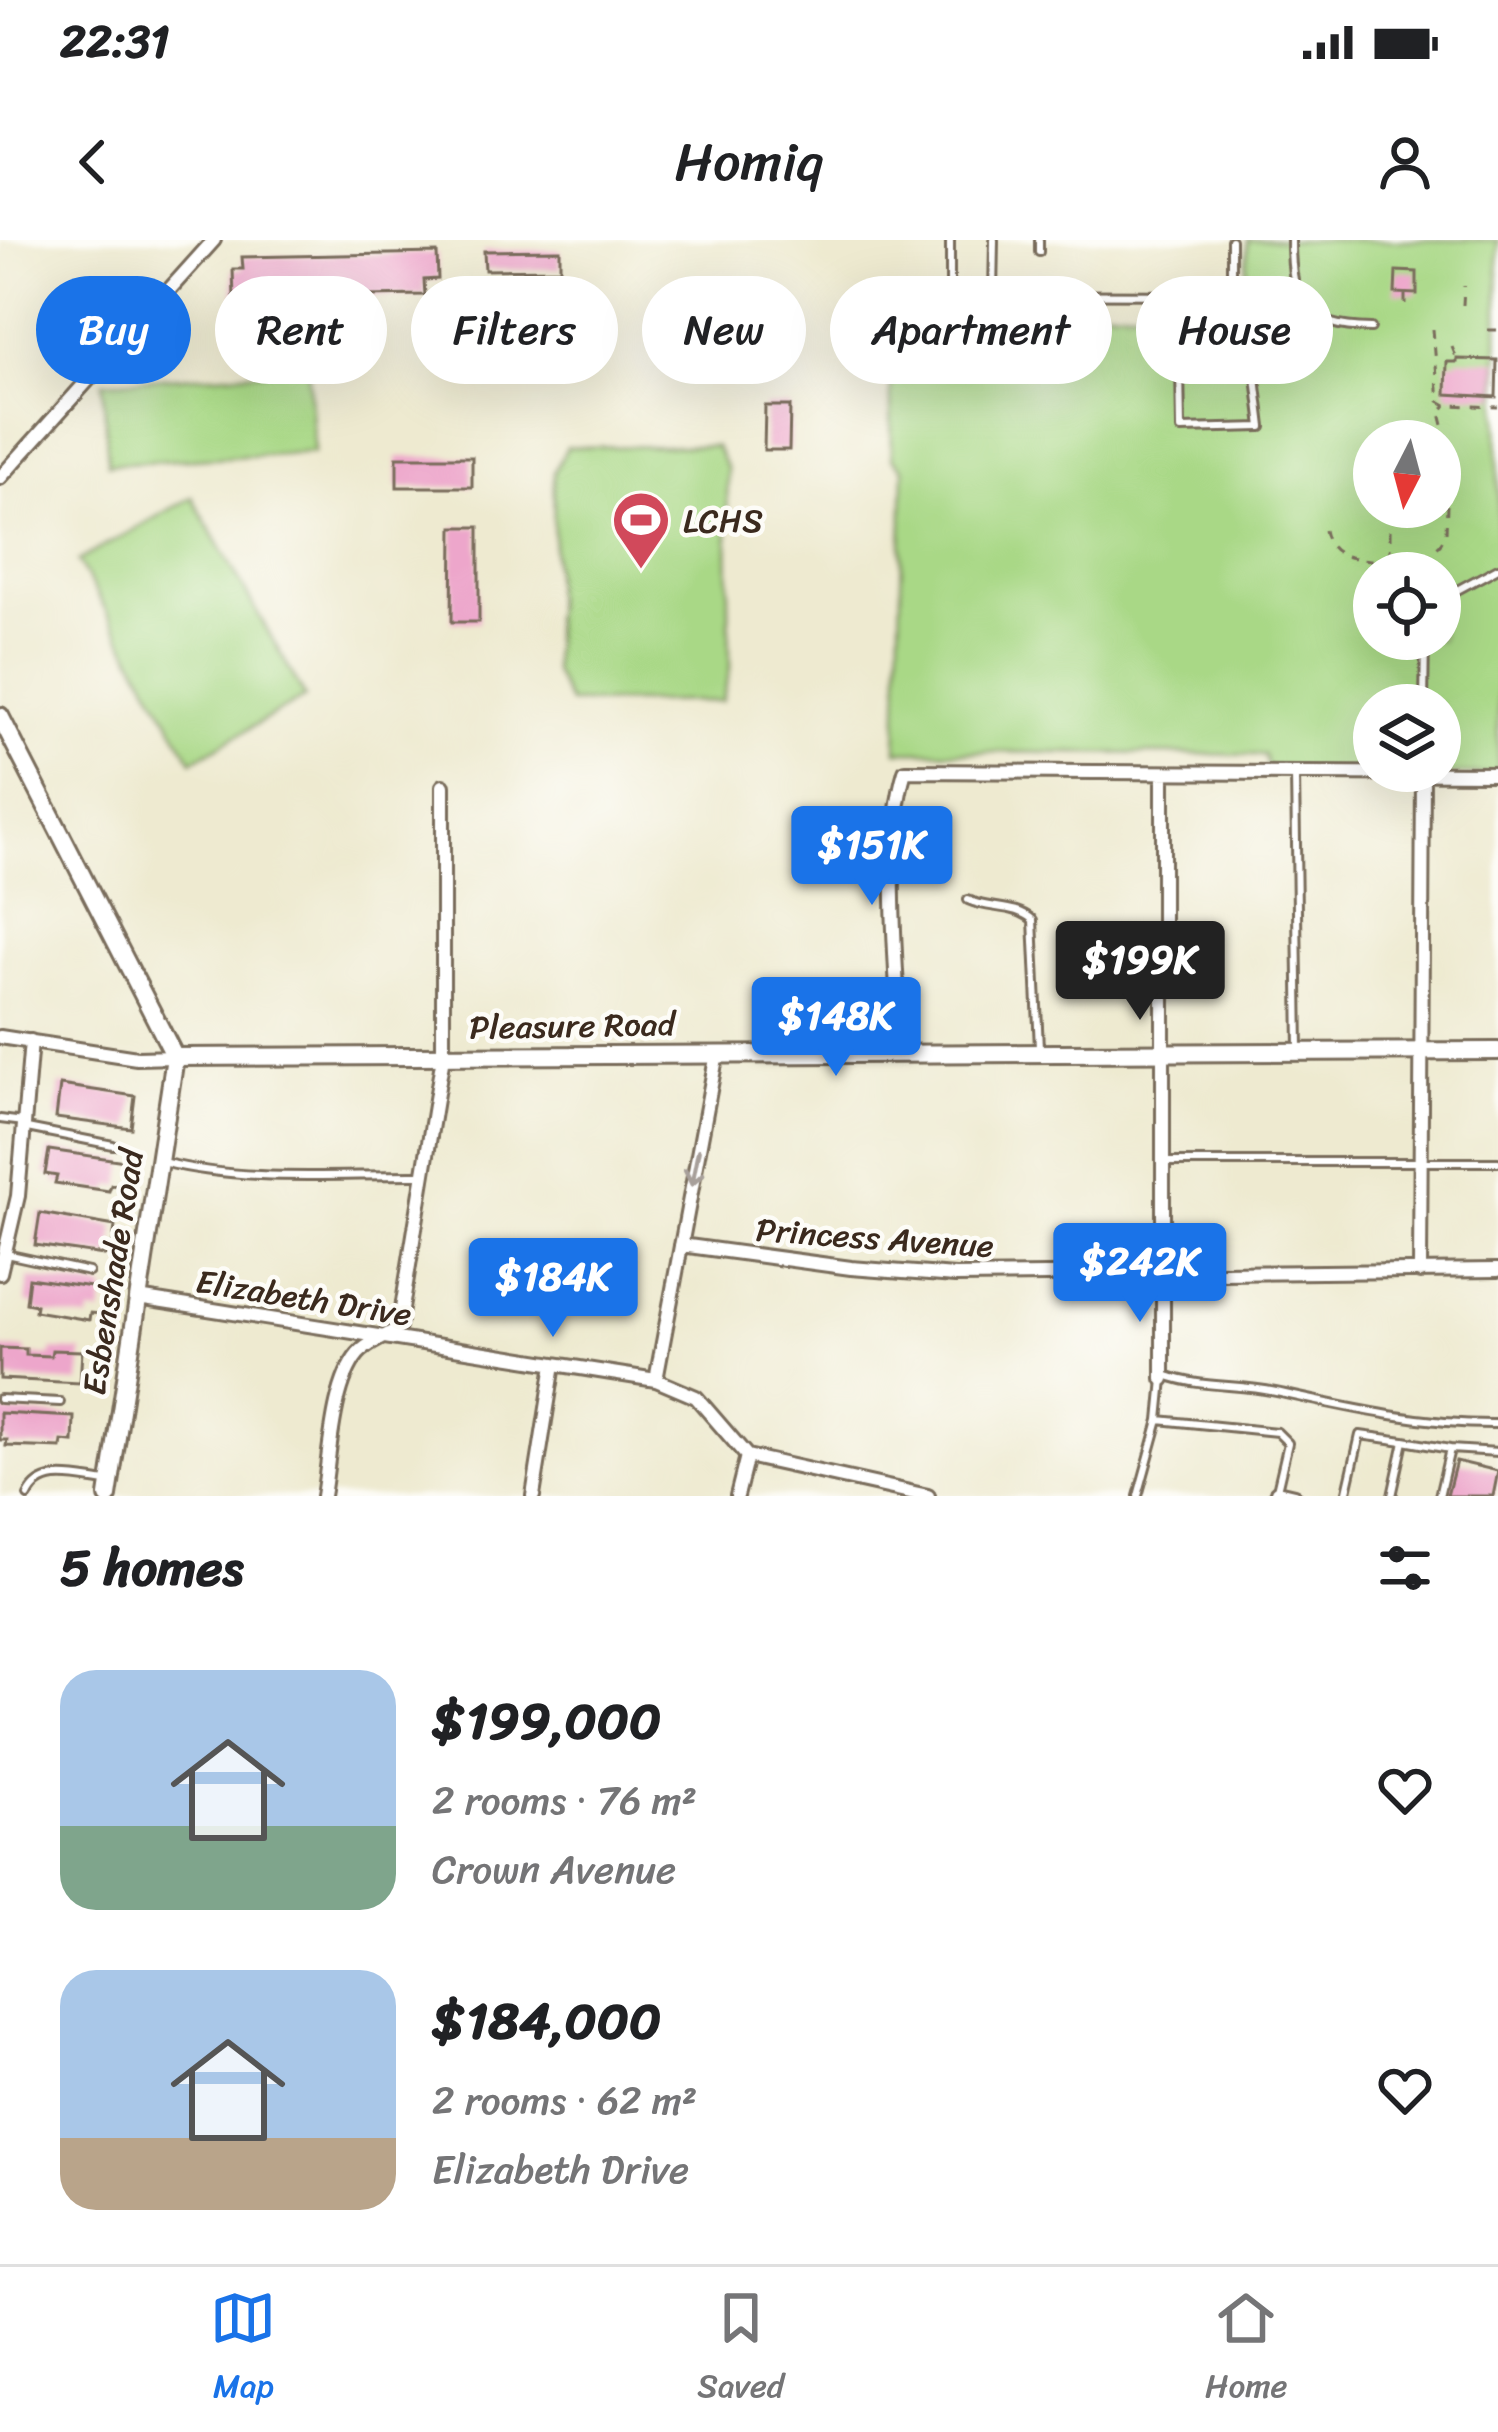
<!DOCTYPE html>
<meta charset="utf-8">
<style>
body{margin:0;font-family:Sriracha,sans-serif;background:#f6f6f6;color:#202124;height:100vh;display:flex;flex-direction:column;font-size:45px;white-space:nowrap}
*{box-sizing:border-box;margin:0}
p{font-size:39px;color:#757577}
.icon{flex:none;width:66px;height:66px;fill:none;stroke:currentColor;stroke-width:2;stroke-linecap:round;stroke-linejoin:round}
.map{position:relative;height:1256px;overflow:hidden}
.panel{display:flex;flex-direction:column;background:#fff;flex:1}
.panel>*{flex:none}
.top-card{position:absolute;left:36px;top:36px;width:1428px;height:108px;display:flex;gap:24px}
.needle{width:78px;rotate:186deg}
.controls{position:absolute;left:1353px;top:180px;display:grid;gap:24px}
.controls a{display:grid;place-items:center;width:108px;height:108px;border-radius:50%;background:#fff;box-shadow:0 12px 48px #0002;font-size:60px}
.price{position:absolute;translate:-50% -102px;padding:0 27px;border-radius:12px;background:#1a73e8;color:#fff;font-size:39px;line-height:78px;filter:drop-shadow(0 3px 6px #0008)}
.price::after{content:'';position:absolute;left:50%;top:72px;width:36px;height:27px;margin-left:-18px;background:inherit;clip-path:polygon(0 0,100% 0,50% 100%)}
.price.active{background:#222;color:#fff}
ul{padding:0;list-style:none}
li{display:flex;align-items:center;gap:36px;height:300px;padding:0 60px}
li span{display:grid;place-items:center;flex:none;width:336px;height:240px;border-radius:36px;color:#555}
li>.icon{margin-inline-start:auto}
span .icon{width:144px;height:144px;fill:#fffc;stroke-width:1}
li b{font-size:51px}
h2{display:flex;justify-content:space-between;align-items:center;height:144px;padding:0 60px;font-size:51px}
.tag{padding:0 42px;border-radius:54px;background:#fff;box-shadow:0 12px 48px #0002;font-size:42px;line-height:108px}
.tag.active{background:#1a73e8;color:#fff}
.status{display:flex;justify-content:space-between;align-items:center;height:84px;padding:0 60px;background:#fff;direction:ltr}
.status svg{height:33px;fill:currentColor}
header{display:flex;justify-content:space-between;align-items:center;height:156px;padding:0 60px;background:#fff;font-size:54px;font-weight:600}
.tabs{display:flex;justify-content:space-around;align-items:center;height:168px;border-top:3px solid #e0e0e0;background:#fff;font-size:33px;color:#757577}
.tabs a{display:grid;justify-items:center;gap:6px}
.tabs .active{color:#1a73e8}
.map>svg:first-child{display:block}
.green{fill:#a9d886;stroke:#728152;stroke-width:3;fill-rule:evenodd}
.building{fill:#eda6cb}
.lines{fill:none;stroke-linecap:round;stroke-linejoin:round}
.lane-casing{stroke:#7a6d5c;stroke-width:12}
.street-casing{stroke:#7a6d5c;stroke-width:18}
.secondary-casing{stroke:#7a6d5c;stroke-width:22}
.path{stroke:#7a6d5c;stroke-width:3;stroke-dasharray:9 9;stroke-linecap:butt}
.lane{stroke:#fff;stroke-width:6}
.street{stroke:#fff;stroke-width:12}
.secondary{stroke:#fff;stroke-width:16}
.oneway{stroke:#a79f9a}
.labels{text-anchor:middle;stroke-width:9;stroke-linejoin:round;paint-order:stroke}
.poi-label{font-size:33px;fill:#3b2a1e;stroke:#fdfcf7;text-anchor:start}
.street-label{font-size:33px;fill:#3b2a1e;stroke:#fdfcf7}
</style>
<div class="status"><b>22:31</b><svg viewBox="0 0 49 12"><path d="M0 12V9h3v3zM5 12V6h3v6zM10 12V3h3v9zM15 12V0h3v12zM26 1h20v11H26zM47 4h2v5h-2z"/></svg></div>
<header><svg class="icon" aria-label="back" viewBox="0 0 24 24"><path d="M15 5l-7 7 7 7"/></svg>Homiq<svg class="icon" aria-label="person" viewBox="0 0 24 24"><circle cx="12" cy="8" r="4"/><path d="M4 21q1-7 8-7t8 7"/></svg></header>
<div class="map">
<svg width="1498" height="1256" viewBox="0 0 1498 1256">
<rect width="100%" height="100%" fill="#fdfcf7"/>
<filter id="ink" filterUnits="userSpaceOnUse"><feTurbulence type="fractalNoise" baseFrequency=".00833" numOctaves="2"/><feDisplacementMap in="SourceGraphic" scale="24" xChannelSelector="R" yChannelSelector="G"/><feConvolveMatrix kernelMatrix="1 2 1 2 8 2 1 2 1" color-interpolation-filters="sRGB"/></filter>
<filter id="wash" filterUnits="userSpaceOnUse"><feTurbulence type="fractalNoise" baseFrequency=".004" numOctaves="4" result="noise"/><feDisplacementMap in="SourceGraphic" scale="48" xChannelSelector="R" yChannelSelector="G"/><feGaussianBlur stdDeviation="2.7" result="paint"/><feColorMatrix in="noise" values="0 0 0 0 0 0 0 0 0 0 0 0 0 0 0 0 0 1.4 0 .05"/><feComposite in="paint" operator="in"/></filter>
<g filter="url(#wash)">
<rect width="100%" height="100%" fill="#eeead0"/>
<path class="green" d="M1248 0H1498V534L1269 533 1264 515 897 511 904 229 892 218 889 66 1244 72ZM1374 201H1440V267H1374ZM1374 333H1440V399H1374ZM1374 465H1440V531H1374Z
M308 129 314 212 108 224 103 142Z
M715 206 727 229 730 429 722 461 569 463 553 431 554 232 567 207Z
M192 257 305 457 192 521 78 321Z"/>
<g id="blocks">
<path class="building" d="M560 10V29L485 30 484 11Z
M437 13 438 39 424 40 425 55 234 58 233 29H243L242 17Z
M1396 31 1417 32V54L1395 53Z
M560 53V67L469 69 468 56Z
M1457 119 1497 120 1496 157 1446 154 1447 122H1457Z
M765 166H790L789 210H764Z
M397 217H472V247H397Z
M453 287H479V382H452Z
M60 845 135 856 131 888 56 878Z
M49 910 125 921 121 946 111 945 109 951 55 943 57 936 45 934Z
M40 973 115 986 111 1016 35 1005Z
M29 1038 105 1049 101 1074 90 1073 89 1080 35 1071 36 1065 26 1063Z
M0 1108 26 1109V1115L51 1116 52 1110 82 1111 80 1143 0 1139Z
M0 1173 74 1177 73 1202 62 1201 61 1208 6 1206 7 1200H0Z
M1456 1221 1498 1231 1493 1256H1447Z"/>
</g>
</g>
<g filter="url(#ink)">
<use href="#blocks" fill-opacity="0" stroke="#7a6d5c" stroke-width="3"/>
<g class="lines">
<g class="lane-casing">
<path id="lane" d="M950 0V54L1231 55V0
M1291 0C1291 63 1304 87 1371 88
M1039 12V0
M993 54 994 0
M1254 121 1262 187 1181 189 1180 125C1248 125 1264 125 1312 73
M1440 366 1448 355 1498 328
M1424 465 1425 399
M1295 534 1299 809
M968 660C990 670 1015 664 1033 680L1039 808
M0 879 24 882
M27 888 113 905
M162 922C247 943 337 934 424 935
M1165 922H1498
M6 1014 89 1032
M1165 1135C1204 1149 1237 1143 1276 1152 1349 1168 1423 1185 1498 1184
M1163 1139 1159 1180 1277 1192 1288 1203 1277 1250
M0 1159 60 1162
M1450 1209 1498 1212
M28 1256C42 1226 79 1239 107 1242
M1138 1256 1159 1180
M1346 1256 1360 1195 1404 1201
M1392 1256 1404 1201 1450 1209 1439 1256"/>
</g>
<g class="street-casing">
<path id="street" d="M0 238 214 0
M0 797 137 818 175 817
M900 812C898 730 882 607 905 531L1498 534
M681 1005 851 1028 955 1036 1498 1030
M1420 1032 1423 532
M0 1033 18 956 31 801
M138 1058 656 1140 696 1157 747 1216 928 1256
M1163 1139V534
M656 1140 717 813
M1277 1252 1294 1256
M323 1256C330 1216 332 1145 358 1114 369 1101 386 1098 399 1087L443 816V546
M533 1256 554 1124
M737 1256 747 1216"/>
</g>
<g class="secondary-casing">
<path id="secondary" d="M0 476 175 817
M175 817 1498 811
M108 1256 175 817"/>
</g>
<path class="path" d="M1405 64V53
M1463 65 1464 46
M1433 89 1439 161 1446 165 1498 167
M1488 90H1498
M1452 107 1457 119
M1324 290C1332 334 1383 309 1410 332
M1390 290V318
M1412 333 1440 305 1446 293 1449 209 1440 173 1446 165"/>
<use href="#lane" class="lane"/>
<use href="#street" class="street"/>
<use href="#secondary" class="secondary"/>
</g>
<defs><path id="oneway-shaft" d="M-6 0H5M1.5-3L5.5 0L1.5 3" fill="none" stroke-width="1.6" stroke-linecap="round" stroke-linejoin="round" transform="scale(3)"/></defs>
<use class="oneway" href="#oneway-shaft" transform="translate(695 928) rotate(101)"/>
</g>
<defs>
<g id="stadium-pin" transform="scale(3)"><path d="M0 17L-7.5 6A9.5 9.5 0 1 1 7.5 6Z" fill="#d1495b" stroke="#fdfcf7"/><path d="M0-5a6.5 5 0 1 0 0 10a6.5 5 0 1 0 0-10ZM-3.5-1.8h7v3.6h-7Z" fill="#fff"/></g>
</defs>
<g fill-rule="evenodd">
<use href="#stadium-pin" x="641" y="280"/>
</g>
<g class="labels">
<g class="poi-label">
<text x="683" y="292">LCHS</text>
</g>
<g class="street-label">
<text transform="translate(572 785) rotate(-1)" y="12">Pleasure Road</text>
<text transform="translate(875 997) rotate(4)" y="12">Princess Avenue</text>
<text transform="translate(112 1032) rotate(-81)" y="12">Esbenshade Road</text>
<text transform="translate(304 1057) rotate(9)" y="12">Elizabeth Drive</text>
</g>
</g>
</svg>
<div class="controls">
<a><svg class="needle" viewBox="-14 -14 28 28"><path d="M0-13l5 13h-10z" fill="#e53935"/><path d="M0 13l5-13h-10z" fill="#757577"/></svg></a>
<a><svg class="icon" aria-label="locate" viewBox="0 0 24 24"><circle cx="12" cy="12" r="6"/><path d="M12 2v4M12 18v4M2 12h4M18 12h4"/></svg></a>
<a><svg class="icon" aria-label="layers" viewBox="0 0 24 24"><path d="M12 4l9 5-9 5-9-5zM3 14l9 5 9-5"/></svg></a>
</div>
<b class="price" style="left:872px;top:668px">$151K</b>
<b class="price active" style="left:1140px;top:783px">$199K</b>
<b class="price" style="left:836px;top:839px">$148K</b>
<b class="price" style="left:1140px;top:1085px">$242K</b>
<b class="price" style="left:553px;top:1100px">$184K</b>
<div class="top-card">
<a class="tag active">Buy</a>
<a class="tag">Rent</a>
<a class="tag">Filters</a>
<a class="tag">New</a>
<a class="tag">Apartment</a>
<a class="tag">House</a>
</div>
</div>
<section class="panel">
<h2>5 homes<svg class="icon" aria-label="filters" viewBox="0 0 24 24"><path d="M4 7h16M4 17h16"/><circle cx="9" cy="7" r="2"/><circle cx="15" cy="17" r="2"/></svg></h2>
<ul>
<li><span style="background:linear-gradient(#a9c7e8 65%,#7fa58c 0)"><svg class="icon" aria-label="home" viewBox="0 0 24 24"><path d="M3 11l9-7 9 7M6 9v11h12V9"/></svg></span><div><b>$199,000</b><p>2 rooms · 76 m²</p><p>Crown Avenue</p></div><svg class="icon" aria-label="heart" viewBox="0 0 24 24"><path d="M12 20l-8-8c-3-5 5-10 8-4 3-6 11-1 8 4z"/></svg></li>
<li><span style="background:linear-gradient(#a9c7e8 70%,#b9a48a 0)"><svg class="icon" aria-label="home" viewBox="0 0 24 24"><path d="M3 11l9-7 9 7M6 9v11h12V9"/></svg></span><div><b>$184,000</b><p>2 rooms · 62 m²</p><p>Elizabeth Drive</p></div><svg class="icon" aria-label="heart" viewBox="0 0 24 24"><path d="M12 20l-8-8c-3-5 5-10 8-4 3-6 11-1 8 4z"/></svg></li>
</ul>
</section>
<nav class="tabs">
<a class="active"><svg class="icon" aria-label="map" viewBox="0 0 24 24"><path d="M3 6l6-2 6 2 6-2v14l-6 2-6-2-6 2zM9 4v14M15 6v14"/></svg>Map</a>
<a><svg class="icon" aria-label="saved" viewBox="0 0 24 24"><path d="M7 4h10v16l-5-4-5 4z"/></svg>Saved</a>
<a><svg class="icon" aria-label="home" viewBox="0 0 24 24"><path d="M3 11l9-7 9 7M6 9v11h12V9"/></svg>Home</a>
</nav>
